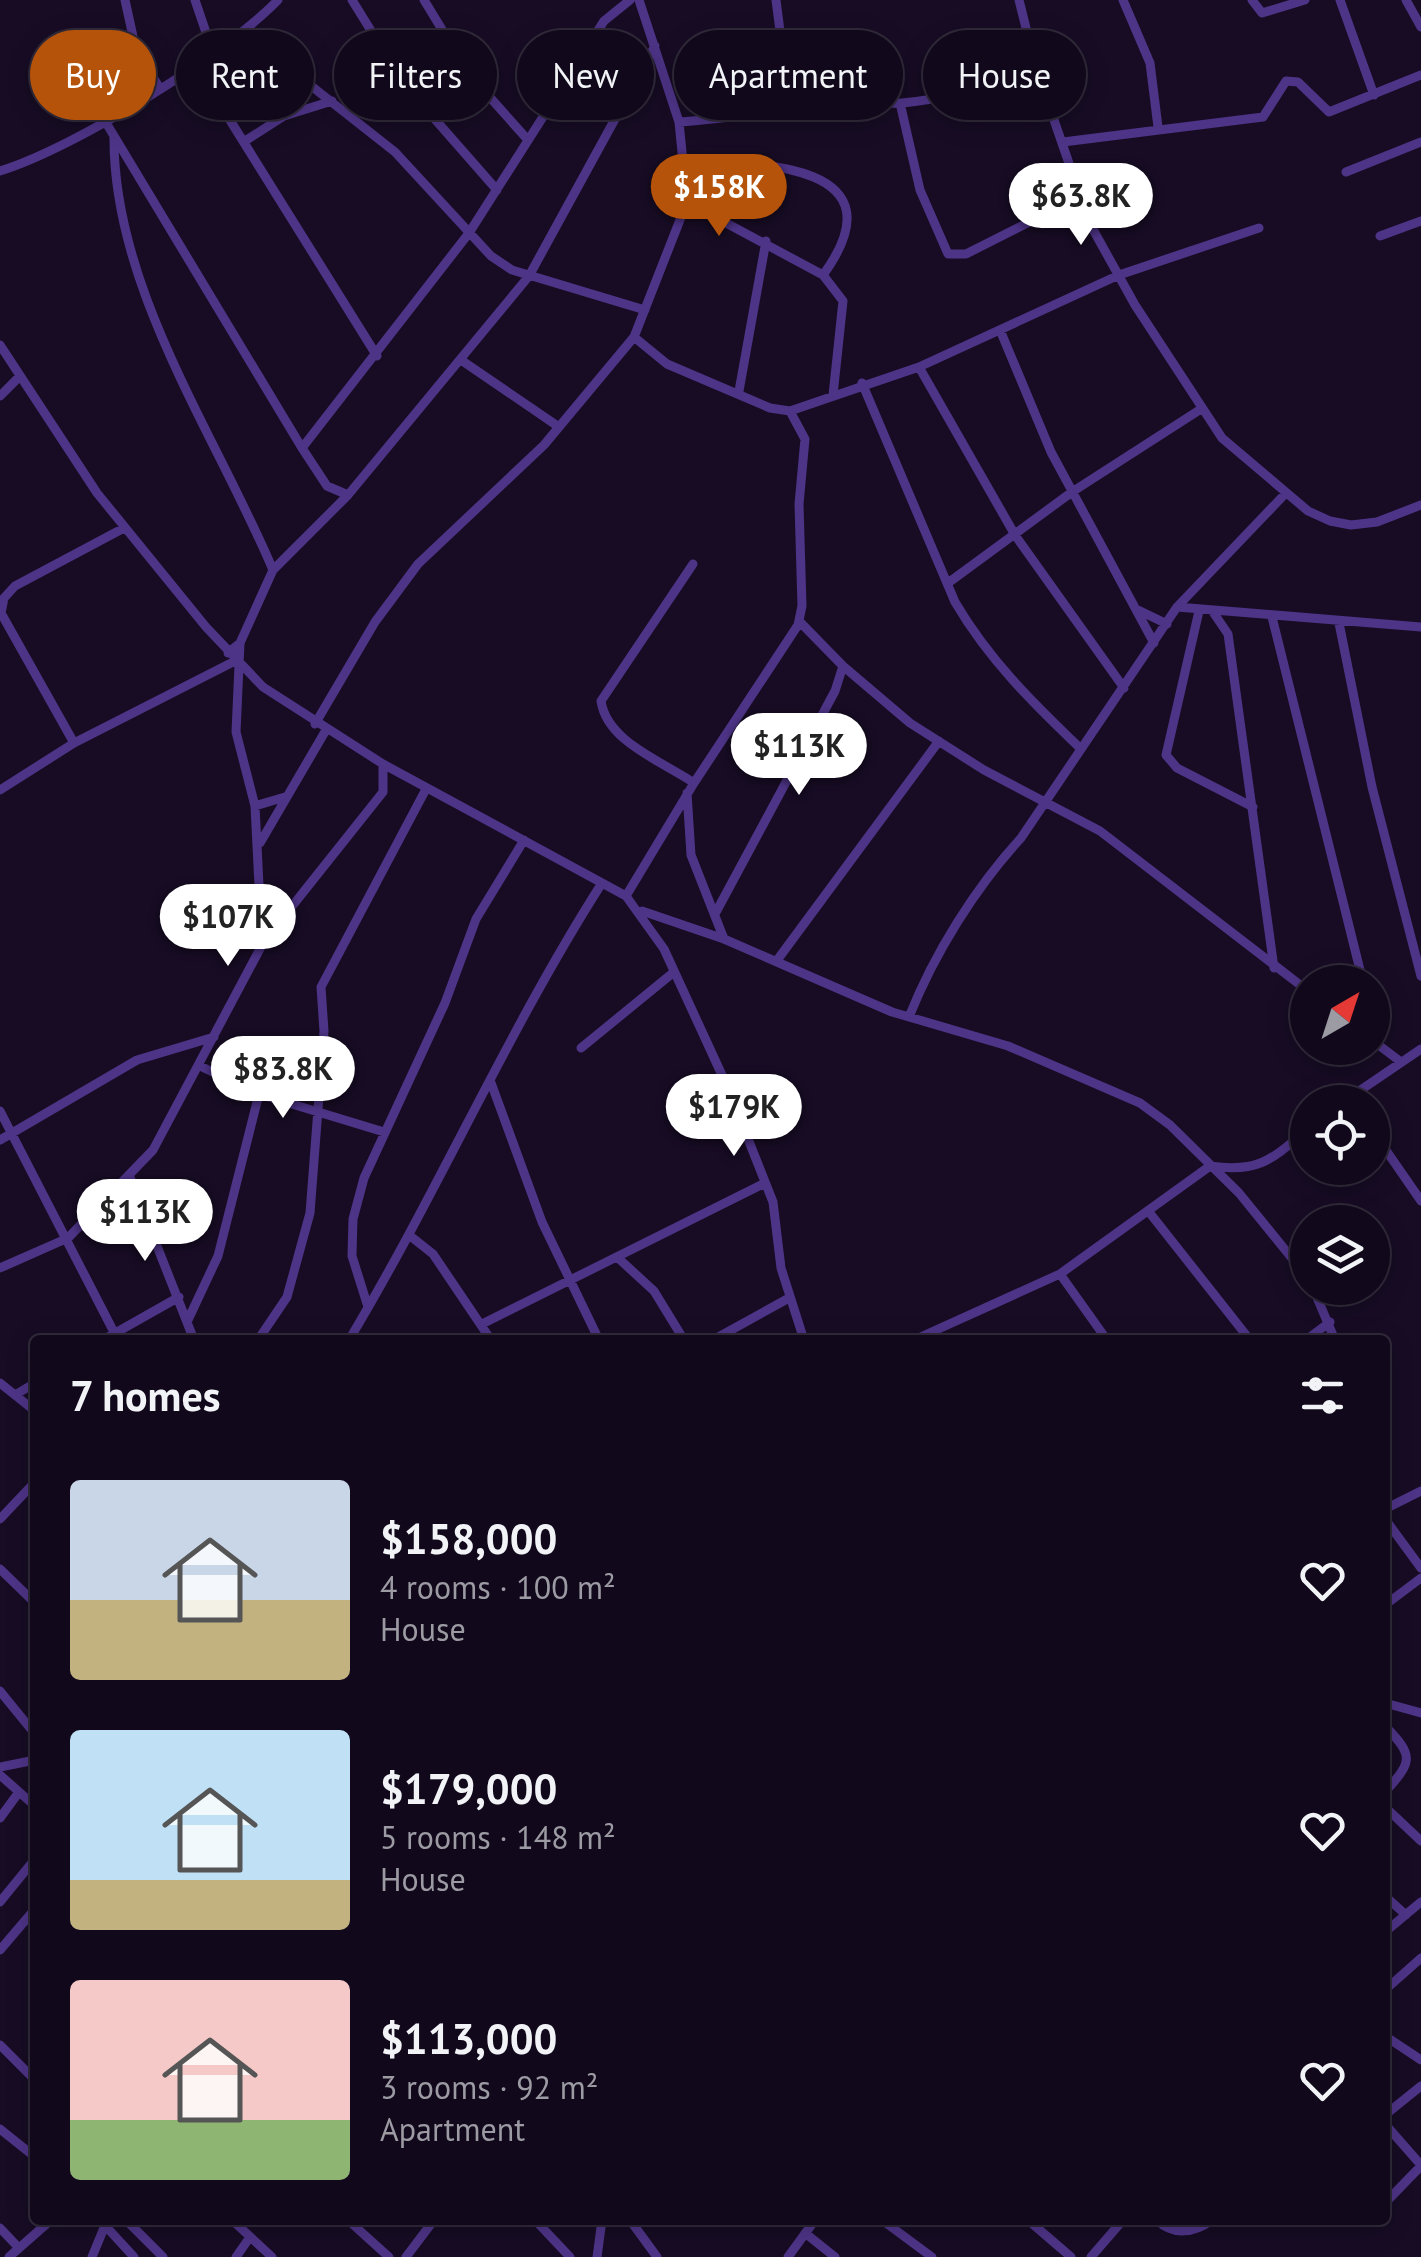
<!DOCTYPE html>
<meta charset="utf-8">
<style>
body{margin:0;font-family:"PT Sans",sans-serif;background:#1a1224;color:#f1f3f6;height:100vh;display:flex;flex-direction:column;font-size:38px;white-space:nowrap}
*{box-sizing:border-box;margin:0}
p{font-size:32px;color:#9c9aa3}
.icon{flex:none;width:55px;height:55px;fill:none;stroke:currentColor;stroke-width:2;stroke-linecap:round;stroke-linejoin:round}
.map{position:relative;flex:1;overflow:hidden}
.drawer{position:absolute;left:30px;top:1335px;width:1360px;height:890px;display:flex;flex-direction:column;background:#11091b;border-radius:10px;box-shadow:0 5px 25px #0003,0 0 0 2px #302a3a}
.drawer>*{flex:none}
.hud{position:absolute;left:30px;top:30px;width:1362px;height:90px;display:flex;gap:20px}
.needle{width:65px;rotate:39deg}
.buttons{position:absolute;left:1290px;top:965px;display:grid;gap:20px}
.buttons a{display:grid;place-items:center;width:100px;height:100px;border-radius:50%;background:#11091b;box-shadow:0 5px 25px #0003,0 0 0 2px #302a3a;font-size:50px}
.price{position:absolute;translate:-50% -85px;padding:0 22px;border-radius:35px;background:#fff;color:#222;font-size:32px;line-height:65px;filter:drop-shadow(0 2px 5px #0008)}
.price::after{content:'';position:absolute;left:50%;top:60px;width:30px;height:22px;margin-left:-15px;background:inherit;clip-path:polygon(0 0,100% 0,50% 100%)}
.price.current{background:#b45309;color:#fff}
ul{padding:0;list-style:none}
li{display:flex;align-items:center;gap:30px;height:250px;padding:0 40px}
li span{display:grid;place-items:center;flex:none;width:280px;height:200px;border-radius:10px;color:#555}
li>.icon{margin-inline-start:auto}
span .icon{width:120px;height:120px;fill:#fffc;stroke-width:1}
li b{font-size:42px}
h2{display:flex;justify-content:space-between;align-items:center;height:120px;padding:0 40px;font-size:42px}
.chip{padding:0 35px;border-radius:45px;background:#11091b;box-shadow:0 5px 25px #0003,0 0 0 2px #302a3a;font-size:35px;line-height:90px}
.chip.current{background:#b45309;color:#fff}
.map>svg:first-child{display:block}
.lines{fill:none;stroke-linecap:round;stroke-linejoin:round}
.minor{stroke:#4e3487;stroke-width:9}
</style>
<div class="map">
<svg width="1421" height="2257" viewBox="0 0 1421 2257">
<rect width="100%" height="100%" fill="#170c24"/>
<g class="lines">
<path class="minor" d="M125 0 136 50 159 87
M195 0 213 53
M352 0 404 84 497 190
M424 0 469 74 528 140
M776 0 790 109
M1019 0 1036 68 1090 224 1135 305 1222 438 1308 511 1330 521 1351 525 1377 522 1421 505
M1123 0 1150 63 1158 127
M1252 0 1262 13 1305 0
M1340 0 1374 95
M1406 0 1421 27
M250 29 277 59 395 152 491 256 512 270 645 310
M195 64 377 356
M900 103 920 190 948 254H966L1079 197
M105 121 302 448 327 486 348 495
M679 122C736 119 791 106 848 102 866 101 884 104 902 103 949 99 992 86 1036 68
M114 137C113 288 216 435 273 570
M245 141 284 116 332 101
M1063 142 1263 117 1286 81 1298 82 1329 112 1421 75
M686 161C761 162 904 164 823 275
M0 171C74 148 224 56 278 0
M1346 172 1421 142
M687 202 823 275 843 301 833 395
M1380 236 1421 221
M1000 330 1051 452 1154 643
M634 337 667 364 770 408 790 411 919 367 1119 275 1259 228
M0 345 97 493 206 627 263 687 383 764 626 896 664 949 727 1086 773 1202 781 1268 804 1340
M461 360 559 427
M919 367 1015 535 1124 688
M862 383 955 602C989 660 1033 703 1081 749
M739 391 766 241
M0 396 20 376
M302 448 469 233 604 21 630 0
M693 564 601 701C607 742 662 761 694 783
M948 583 1072 492 1201 409
M1177 607 1421 627
M1138 610 1167 624
M1199 611 1166 755 1177 768 1253 807
M1213 612 1228 634 1274 968
M1272 617 1363 982
M799 621 843 666 910 723 984 770 1100 831 1308 991
M1339 623 1372 787 1421 976
M228 653 240 643 273 570 348 495 529 276 655 46
M315 724 375 622 418 564 544 445 634 337 687 202 679 122 639 0
M74 743 1 613 4 598 15 586 124 528
M0 790 74 743 235 661
M687 793 691 855 724 939 892 1012 1008 1046 1140 1103 1170 1125 1239 1193 1308 1278
M255 806 285 797
M260 843 326 730
M626 896 694 783 798 625 802 606 799 504 805 439 790 411
M642 911 724 939
M715 914 835 691 843 666
M262 944 383 792V764
M778 959 939 741
M909 1017C934 954 975 888 1021 838L1177 607 1285 494
M1372 1021 1378 1043
M1372 1040 1401 1062
M581 1048 674 972
M200 1066 259 1094 384 1132
M490 1080 542 1222 599 1340
M1343 1102 1421 1049
M0 1111 118 1340
M1372 1130 1421 1201
M0 1140 137 1060 214 1037
M129 1175 194 1340
M1149 1212 1250 1340
M409 1235 433 1254 491 1340
M617 1257 654 1291 684 1340
M0 1268 68 1238 153 1150 262 945 255 806 236 732 240 643
M1060 1274 1107 1340
M1313 1288 1335 1340
M368 1307 352 1256 353 1219 364 1178 445 1003 476 919 524 840
M187 1322 218 1256 259 1094
M482 1324 765 1183
M103 1340 179 1297
M258 1340 287 1297 310 1213 324 1031 321 987 426 789
M349 1340C439 1190 508 1030 602 883
M713 1340 789 1298
M914 1340 1060 1274 1210 1166C1259 1173 1271 1160 1308 1129
M1306 1340 1330 1322
M0 1383 35 1411
M15 1395 35 1383
M1385 1509 1421 1491
M0 1519 35 1482
M1385 1519 1421 1568
M0 1569 35 1603
M1385 1605 1421 1578
M0 1691 35 1734
M1385 1703 1421 1713
M1385 1726C1414 1756 1413 1761 1385 1792
M0 1767 35 1760
M0 1775 35 1806
M1385 1807 1421 1841
M0 1818 19 1792
M1385 1896 1406 1915
M0 1902 35 1859
M1385 1932 1421 1902
M0 1950 35 1909
M1385 1990 1421 1958
M1385 2036 1421 2060
M0 2045 35 2080
M1385 2115 1421 2086
M1385 2124 1421 2165
M0 2129 35 2157
M1385 2203 1421 2166
M100 2220 134 2257
M126 2220 163 2257
M232 2220 272 2257
M348 2220 389 2257
M535 2220 570 2257
M630 2220 657 2257
M882 2220 932 2257
M1028 2220 1071 2257
M1157 2220C1173 2236 1194 2233 1212 2220
M0 2228 19 2248
M805 2233 835 2257
M9 2257 51 2220
M92 2257 106 2223
M236 2257 250 2237
M406 2257 434 2220
M597 2257 602 2220
M788 2257 815 2220
M1091 2257 1123 2220"/>
</g>
</svg>
<div class="buttons">
<a><svg class="needle" viewBox="-14 -14 28 28"><path d="M0-13l5 13h-10z" fill="#e53935"/><path d="M0 13l5-13h-10z" fill="#9c9aa3"/></svg></a>
<a><svg class="icon" aria-label="locate" viewBox="0 0 24 24"><circle cx="12" cy="12" r="6"/><path d="M12 2v4M12 18v4M2 12h4M18 12h4"/></svg></a>
<a><svg class="icon" aria-label="layers" viewBox="0 0 24 24"><path d="M12 4l9 5-9 5-9-5zM3 14l9 5 9-5"/></svg></a>
</div>
<b class="price current" style="left:719px;top:239px">$158K</b>
<b class="price" style="left:1081px;top:248px">$63.8K</b>
<b class="price" style="left:799px;top:798px">$113K</b>
<b class="price" style="left:228px;top:969px">$107K</b>
<b class="price" style="left:283px;top:1121px">$83.8K</b>
<b class="price" style="left:734px;top:1159px">$179K</b>
<b class="price" style="left:145px;top:1264px">$113K</b>
<div class="hud">
<a class="chip current">Buy</a>
<a class="chip">Rent</a>
<a class="chip">Filters</a>
<a class="chip">New</a>
<a class="chip">Apartment</a>
<a class="chip">House</a>
</div>
<section class="drawer">
<h2>7 homes<svg class="icon" aria-label="filters" viewBox="0 0 24 24"><path d="M4 7h16M4 17h16"/><circle cx="9" cy="7" r="2"/><circle cx="15" cy="17" r="2"/></svg></h2>
<ul>
<li><span style="background:linear-gradient(#c9d6e8 60%,#c2b280 0)"><svg class="icon" aria-label="home" viewBox="0 0 24 24"><path d="M3 11l9-7 9 7M6 9v11h12V9"/></svg></span><div><b>$158,000</b><p>4 rooms · 100 m²</p><p>House</p></div><svg class="icon" aria-label="heart" viewBox="0 0 24 24"><path d="M12 20l-8-8c-3-5 5-10 8-4 3-6 11-1 8 4z"/></svg></li>
<li><span style="background:linear-gradient(#bfe0f5 75%,#c2b280 0)"><svg class="icon" aria-label="home" viewBox="0 0 24 24"><path d="M3 11l9-7 9 7M6 9v11h12V9"/></svg></span><div><b>$179,000</b><p>5 rooms · 148 m²</p><p>House</p></div><svg class="icon" aria-label="heart" viewBox="0 0 24 24"><path d="M12 20l-8-8c-3-5 5-10 8-4 3-6 11-1 8 4z"/></svg></li>
<li><span style="background:linear-gradient(#f6c9c9 70%,#8fb573 0)"><svg class="icon" aria-label="home" viewBox="0 0 24 24"><path d="M3 11l9-7 9 7M6 9v11h12V9"/></svg></span><div><b>$113,000</b><p>3 rooms · 92 m²</p><p>Apartment</p></div><svg class="icon" aria-label="heart" viewBox="0 0 24 24"><path d="M12 20l-8-8c-3-5 5-10 8-4 3-6 11-1 8 4z"/></svg></li>
</ul>
</section>
</div>
